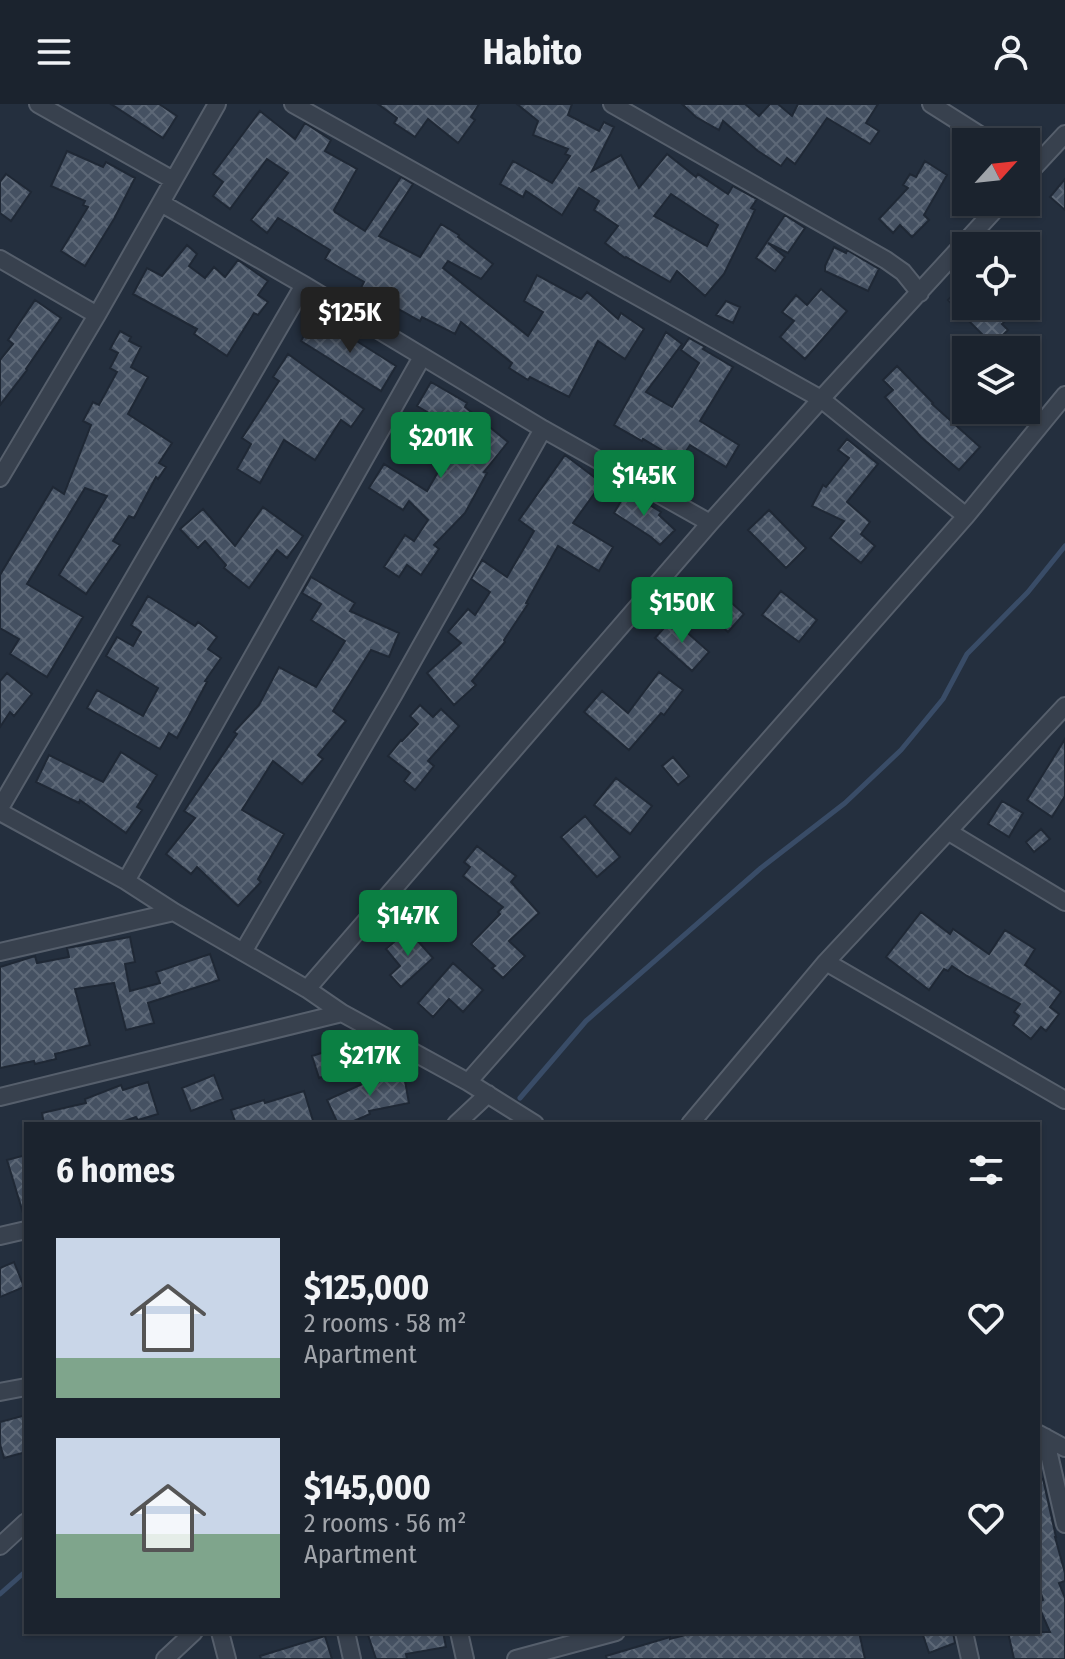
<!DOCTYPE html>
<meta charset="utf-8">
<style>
body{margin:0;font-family:"Fira Sans Condensed",sans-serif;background:#282f3a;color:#f1f3f6;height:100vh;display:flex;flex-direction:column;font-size:30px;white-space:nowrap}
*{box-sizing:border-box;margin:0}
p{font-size:26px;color:#a0a4aa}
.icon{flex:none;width:44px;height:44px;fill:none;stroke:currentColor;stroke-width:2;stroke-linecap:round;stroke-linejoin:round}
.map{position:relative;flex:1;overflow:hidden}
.panel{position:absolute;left:24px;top:1018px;width:1016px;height:512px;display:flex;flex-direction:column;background:#1b232e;border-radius:0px;box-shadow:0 2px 6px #0004,0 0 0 2px #39404a}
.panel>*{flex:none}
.needle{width:52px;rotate:63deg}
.controls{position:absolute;left:952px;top:24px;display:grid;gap:16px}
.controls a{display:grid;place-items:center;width:88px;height:88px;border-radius:0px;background:#1b232e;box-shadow:0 2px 6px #0004,0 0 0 2px #39404a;font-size:40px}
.price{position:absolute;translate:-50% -68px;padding:0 18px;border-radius:8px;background:#0b8043;color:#fff;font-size:26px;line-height:52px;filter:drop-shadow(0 2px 4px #0008)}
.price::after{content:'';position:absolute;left:50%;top:48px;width:24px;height:18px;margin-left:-12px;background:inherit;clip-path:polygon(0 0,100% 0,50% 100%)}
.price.active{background:#222;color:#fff}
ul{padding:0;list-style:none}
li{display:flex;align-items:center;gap:24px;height:200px;padding:0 32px}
li span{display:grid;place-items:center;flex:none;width:224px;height:160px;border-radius:0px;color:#555}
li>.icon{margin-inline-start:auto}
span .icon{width:96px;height:96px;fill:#fffc;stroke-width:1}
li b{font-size:34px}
h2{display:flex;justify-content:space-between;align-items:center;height:96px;padding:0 32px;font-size:34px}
header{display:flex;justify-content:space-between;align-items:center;height:104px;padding:0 32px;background:#1b232e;font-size:36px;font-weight:700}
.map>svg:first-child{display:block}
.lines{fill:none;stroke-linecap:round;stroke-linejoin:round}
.stream{stroke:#394c67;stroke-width:5}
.building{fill:url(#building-cross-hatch);stroke:#1f2835;stroke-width:2;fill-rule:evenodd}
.minor-casing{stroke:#565f6c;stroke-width:20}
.minor{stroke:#38414e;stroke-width:16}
</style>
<header><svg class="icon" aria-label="menu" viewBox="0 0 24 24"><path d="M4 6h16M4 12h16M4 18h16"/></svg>Habito<svg class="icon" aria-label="person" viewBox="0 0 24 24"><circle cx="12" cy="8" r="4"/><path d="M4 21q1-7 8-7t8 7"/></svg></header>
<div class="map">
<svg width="1065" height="1555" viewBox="0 0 1065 1555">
<defs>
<pattern id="building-cross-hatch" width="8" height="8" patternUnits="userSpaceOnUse" patternTransform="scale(2)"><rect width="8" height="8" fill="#455162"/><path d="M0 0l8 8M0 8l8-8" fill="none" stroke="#5d6877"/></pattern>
</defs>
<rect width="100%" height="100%" fill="#242f3e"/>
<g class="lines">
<path class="stream" d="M520 994 586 917 761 764 845 699 901 646 943 595 967 550 1028 488 1065 442
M501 1020 502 1019
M0 1490 26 1467"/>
</g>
<path class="building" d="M111 0H159L177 12 163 34Z
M378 0H479L471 13 475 16 458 39 428 15 415 33 394 19 397 14Z
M517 0H572L568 11 599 27 604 18 614 23 592 67 621 51 639 84 667 50 696 73 698 70 728 90 733 82 757 95 751 104 755 106 724 170 705 192 677 167 670 178 626 153 625 154 605 139 618 122 594 106 599 97 579 84 562 111 526 87 523 93 500 80 513 57 552 79 570 52 565 50 568 45 533 31 538 17ZM671 90 718 121 707 142 654 112Z
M682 0H745L759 12 770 0H778L792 12 798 0H878L866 19 879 27 870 40 827 14 795 60 787 54 781 62 758 47 723 17 719 26 696 13Z
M260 7 295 35 305 19 331 36 325 47 357 65 334 106 335 108 365 127 401 73 413 80 379 132 420 153 441 120 459 131 458 133 493 160 481 175 448 157 443 164 528 232 543 208 524 197 537 171 581 195 587 188 618 215 621 209 644 225 625 255 598 237 569 293 530 273 528 276 509 264 512 259 461 218 455 230 422 213 420 217 361 184 364 178 325 155 330 146 278 114 267 129 251 116 288 69 267 55 230 105 213 92 223 78 213 70Z
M67 47 103 63 106 58 135 74 114 115 85 162 61 147 88 103 83 101 85 97 51 82Z
M925 57 947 71 924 111 929 116 912 133 900 121 893 129 879 115 908 84 903 81 910 70 916 73Z
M6 70 31 88 11 117 0 109V78Z
M1065 75V106L1050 93Z
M785 111 805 124 788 149 768 139 785 153 775 167 756 154Z
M187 141 197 150 189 162 205 174 214 163 225 173 238 156 268 177 258 191 268 198 258 211 254 209 227 252 194 230 197 225 133 190 147 164 162 172Z
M834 143 846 149 847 146 879 165 868 187 825 167V162Z
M966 178V202H1021L1002 220 1008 226 993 241 948 196Z
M821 185 847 207 805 255 780 233 794 217 782 208 796 191 807 201Z
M35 196 61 214 26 265 27 266 0 301V256L13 240 8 236Z
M726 197 740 203 733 219 716 211Z
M312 217 353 239 355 236 396 262 381 287 301 237Z
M120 227 131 233 129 237 141 243 131 263 148 273 128 310 172 339 159 359 166 363 158 375 156 373 134 414 129 412 113 437 120 441 86 490 59 471 107 392 85 384 27 480 83 513 47 573 10 550 19 535 0 524V471L53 383 64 390 91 321 83 317 93 298 99 301 117 268 110 264 118 249 110 245Z
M666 228 682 240 646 288 672 303 699 259 681 246 689 234 705 243 703 245 733 263 700 317 739 341 726 363 690 341 680 357 643 335 642 337 614 321Z
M288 250 364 305 351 323 341 316 315 356 284 336 260 379 237 365 251 340 242 334 279 277 273 273Z
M897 262 933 299 932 300 980 343 959 366 921 333 885 293 893 286 883 276Z
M431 278 467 299 465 303 508 338 484 368 487 369 465 409 434 441 439 445 421 471 407 461 399 473 384 463 405 431 414 437 428 416 409 397 403 406 369 384 384 360 427 387 461 328 417 302Z
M847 335 878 360 847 398 870 418 861 430 875 442 861 459 830 434 844 417 812 402 823 381 826 383 849 354 838 346Z
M565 351 602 379 573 419 613 443 599 467 558 442 526 499 528 500 504 536 505 538 472 577 476 581 454 601 427 569 461 539 448 528 468 505 475 511 490 488 471 475 482 456 507 473 534 427 519 416Z
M627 387 661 408 659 411 675 426 660 441 651 433 614 409Z
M263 403 303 432 287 454 277 446 249 484 224 464 226 461 205 437 198 444 180 425 203 405 235 442Z
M769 406 806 444 786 464 748 426Z
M311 473 355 499 350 507 399 529 389 553 371 546 333 607 346 617 318 651 323 655 302 680 273 657 242 706 284 730 258 775 261 778 238 802 197 763 191 770 166 750 195 714 184 707 237 630 234 628 259 601 279 563 316 583 345 537 311 516 321 500 302 489Z
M705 475 744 510 728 528 689 493Z
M781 487 817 516 799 538 762 511Z
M148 492 195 522 198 518 217 533 208 545 221 554 205 577 207 578 177 634 169 629 160 645 87 604 97 586 143 612 158 584 106 552 117 533 133 542 141 528 131 521Z
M672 515 709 548 692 567 655 534Z
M659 568 683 586 664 611 661 609 629 646 584 608 602 587 628 609Z
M7 569 32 590 14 612 10 608 0 623V577Z
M420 601 433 613 441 605 459 622 428 657 434 662 415 686 404 677 410 669 388 652 401 636 402 637 418 620 410 612Z
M1065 635V692L1052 713 1027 696Z
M121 648 157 671 137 703 142 706 126 729 80 696 79 699 36 678 49 651 103 678Z
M673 653 689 672 678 681 662 662Z
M616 674 652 702 630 730 594 701Z
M1002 697 1023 709 1009 733 988 720Z
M585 712 620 753 597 773 561 733Z
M1041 725 1050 735 1034 748 1026 738Z
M477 742 516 772 511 778 539 809 509 837 525 852 503 874 492 864 495 862 471 840 500 810 498 808 503 803 463 772 470 763 464 758Z
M921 808 950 830 953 825 989 850 1005 826 1035 845 1025 861 1061 888 1050 903 1059 910 1046 927 1041 923 1031 935 1013 921 1019 912 1014 908 1020 900 967 872 952 862 948 867 944 865 929 886 886 853Z
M408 826 433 854 401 883 390 871 400 862 386 845Z
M130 833 135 858 125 860 130 887 160 879 156 868 210 850 219 876 148 899 154 919 126 926 114 879 75 885 90 941 55 950 56 955 35 960 34 957 0 964V863L35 852 37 859 69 853 67 844Z
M453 859 483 886 463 908 449 895 433 913 418 899Z
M356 938 363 959 319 974 312 952Z
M403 966 409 999 369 1007 370 1010 347 1020H338L327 996 382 971Z
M214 971 223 995 191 1007 182 984Z
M148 978 158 1010 138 1016 136 1013 116 1020H44L42 1009 86 999 85 995 121 981 123 986Z
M304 987 314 1020H236L231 1006 264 996 265 999Z
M26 1051V1109H23L7 1056Z
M14 1158 24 1183 0 1193V1164Z
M26 1311V1348L4 1354 0 1340V1318Z
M1043 1375 1056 1433H1055L1065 1469V1477L1059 1479 1065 1494V1555H1014L1008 1528H1050L1038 1501V1498L1043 1496 1038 1480V1376Z
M367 1528H443L446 1543 406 1550 407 1555H376Z
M697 1528H859L865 1555H607L606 1552 670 1533V1535Z
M922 1528H953L955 1539 929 1549Z
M325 1532 332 1555H261L260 1552Z"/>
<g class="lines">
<g class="minor-casing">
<path id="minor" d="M38 0 173 76
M293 0 821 295 966 412
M612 0 886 156 903 168 920 189
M931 0 991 38
M1026 72 1065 30
M161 99 304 181 543 325 710 419
M0 155 97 211
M0 374 97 211 217 0
M0 704 304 181
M0 708 126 777 174 808 307 885 342 909 468 978 535 1020
M949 728 1065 798
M126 777 422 253
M0 848 174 808
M243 848 394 590 543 325
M826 858 1065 996
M307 885 710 419 821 295 1002 98
M468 978 966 412 1065 291
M0 993 342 909
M456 1020 488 990
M690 1020 826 858 1065 602
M0 1132 26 1126
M0 1288 26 1283
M1039 1330 1065 1344
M1045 1333 1065 1420
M0 1442 26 1418
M220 1528 227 1555
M346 1528 352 1555
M459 1528 465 1555
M964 1528 970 1555
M165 1555 194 1528
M516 1555 616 1528"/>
</g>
<use href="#minor" class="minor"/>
</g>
</svg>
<div class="controls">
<a><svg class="needle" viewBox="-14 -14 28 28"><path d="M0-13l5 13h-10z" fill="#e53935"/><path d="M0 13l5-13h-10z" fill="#a0a4aa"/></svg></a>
<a><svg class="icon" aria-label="locate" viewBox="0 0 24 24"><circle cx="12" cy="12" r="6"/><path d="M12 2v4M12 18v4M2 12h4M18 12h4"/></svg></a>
<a><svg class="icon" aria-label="layers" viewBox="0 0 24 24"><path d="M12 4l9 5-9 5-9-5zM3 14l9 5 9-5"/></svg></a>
</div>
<b class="price active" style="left:350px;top:251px">$125K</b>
<b class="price" style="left:441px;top:376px">$201K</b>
<b class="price" style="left:644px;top:414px">$145K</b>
<b class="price" style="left:682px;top:541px">$150K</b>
<b class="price" style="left:408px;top:854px">$147K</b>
<b class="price" style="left:370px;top:994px">$217K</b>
<section class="panel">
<h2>6 homes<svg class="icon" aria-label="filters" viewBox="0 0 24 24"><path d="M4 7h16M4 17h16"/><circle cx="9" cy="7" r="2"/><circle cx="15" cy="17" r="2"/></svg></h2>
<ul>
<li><span style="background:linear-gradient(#c9d6e8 75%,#7fa58c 0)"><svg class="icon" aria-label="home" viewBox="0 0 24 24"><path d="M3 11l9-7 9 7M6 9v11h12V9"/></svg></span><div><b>$125,000</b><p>2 rooms · 58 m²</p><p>Apartment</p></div><svg class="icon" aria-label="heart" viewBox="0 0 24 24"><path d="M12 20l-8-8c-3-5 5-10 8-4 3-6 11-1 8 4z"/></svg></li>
<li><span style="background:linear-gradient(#c9d6e8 60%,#7fa58c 0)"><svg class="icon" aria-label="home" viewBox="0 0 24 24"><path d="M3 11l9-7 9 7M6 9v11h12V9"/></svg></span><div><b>$145,000</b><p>2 rooms · 56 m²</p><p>Apartment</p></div><svg class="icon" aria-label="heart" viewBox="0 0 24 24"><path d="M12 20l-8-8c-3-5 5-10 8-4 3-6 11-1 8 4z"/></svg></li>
</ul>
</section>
</div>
